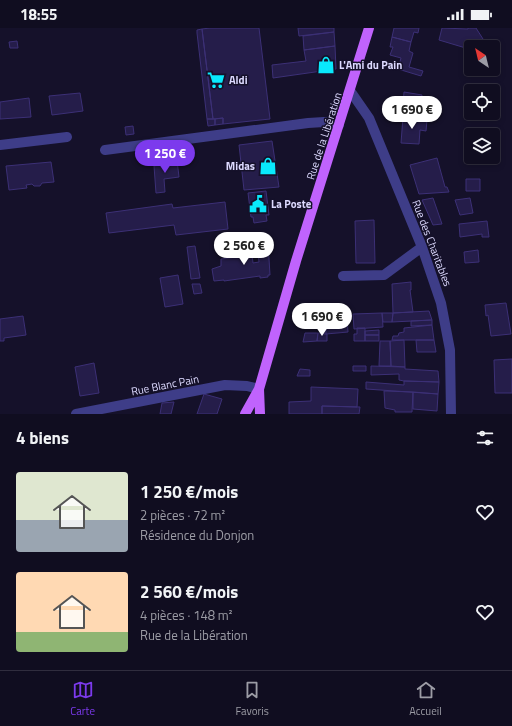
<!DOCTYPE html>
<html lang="fr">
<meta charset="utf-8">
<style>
body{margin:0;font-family:"Titillium Web",sans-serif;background:#1e1b2d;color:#f1f3f6;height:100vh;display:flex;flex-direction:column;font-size:15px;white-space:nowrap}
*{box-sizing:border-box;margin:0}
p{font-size:13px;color:#9c9ca5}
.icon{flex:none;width:22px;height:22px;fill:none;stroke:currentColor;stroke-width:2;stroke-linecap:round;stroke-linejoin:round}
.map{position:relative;height:386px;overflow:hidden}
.details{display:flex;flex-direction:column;background:#100d20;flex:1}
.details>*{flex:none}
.needle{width:26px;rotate:325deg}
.tools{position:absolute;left:464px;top:12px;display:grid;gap:8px}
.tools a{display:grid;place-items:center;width:36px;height:36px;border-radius:4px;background:#100d20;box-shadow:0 2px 6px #0003,0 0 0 1px #302d3e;font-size:20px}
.price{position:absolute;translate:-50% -34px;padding:0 9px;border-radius:14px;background:#fff;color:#222;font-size:13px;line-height:26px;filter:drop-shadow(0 1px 2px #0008)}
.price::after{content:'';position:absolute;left:50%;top:24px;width:12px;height:9px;margin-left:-6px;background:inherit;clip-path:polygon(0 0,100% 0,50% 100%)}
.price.selected{background:#7c3aed;color:#fff}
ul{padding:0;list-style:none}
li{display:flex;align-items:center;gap:12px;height:100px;padding:0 16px}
li span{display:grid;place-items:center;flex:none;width:112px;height:80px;border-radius:4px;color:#555}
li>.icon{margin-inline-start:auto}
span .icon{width:48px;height:48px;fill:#fffc;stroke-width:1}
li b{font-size:17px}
h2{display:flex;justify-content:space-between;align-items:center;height:48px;padding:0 16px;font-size:17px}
.status{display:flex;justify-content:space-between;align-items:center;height:28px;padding:0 20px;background:#100d20;direction:ltr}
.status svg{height:11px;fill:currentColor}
.dock{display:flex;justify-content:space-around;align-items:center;height:56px;border-top:1px solid #302d3e;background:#100d20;font-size:11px;color:#9c9ca5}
.dock a{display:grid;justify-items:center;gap:2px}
.dock .selected{color:#7c3aed}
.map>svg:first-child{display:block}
.building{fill:#251d4a;stroke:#3c3076}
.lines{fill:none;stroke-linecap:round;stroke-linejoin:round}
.minor{stroke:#3e3d88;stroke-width:10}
.major{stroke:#c063fd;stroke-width:10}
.labels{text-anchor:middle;stroke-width:3;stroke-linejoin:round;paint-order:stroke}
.poi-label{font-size:11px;font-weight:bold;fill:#dddaff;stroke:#15112a;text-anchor:start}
.street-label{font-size:11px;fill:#dddaff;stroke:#15112a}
</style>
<div class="status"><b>18:55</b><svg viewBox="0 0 49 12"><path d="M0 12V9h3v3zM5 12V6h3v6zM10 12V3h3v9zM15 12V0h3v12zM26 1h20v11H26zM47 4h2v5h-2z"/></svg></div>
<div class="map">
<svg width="512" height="386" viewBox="0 0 512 386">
<rect width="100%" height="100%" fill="#15112a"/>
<path class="building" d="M210 0H259L270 91 223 96V90L213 91 202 1Z
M298 0H334V4L299 8Z
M394 0H419L418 5 414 4 411 14 392 9Z
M442 0 468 1V0H476L483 11 469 21 439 12Z
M202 1 213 91H207L197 5V2Z
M334 4 335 18 304 22 303 8Z
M392 9 411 14 409 23 413 25 409 39 423 43 421 48 398 41 401 30 390 27 393 19H390Z
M17 13 18 20H10L9 14Z
M335 18 336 41 273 50 272 37 306 33 304 22Z
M404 64 422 67 420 91 402 89Z
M80 65 83 83 52 87 49 68Z
M29 70 31 89 0 91V74Z
M403 89 427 92 426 103 420 102 419 116 401 115Z
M223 90V96L215 97V91Z
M207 91H215V97L208 98Z
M133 98 134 106 126 107 125 99Z
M272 113 279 159 244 162 239 117Z
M437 130 445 159H447L449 164 419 166 410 137Z
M177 132 179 149 164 151 165 164 156 165 154 138 160 137 159 134Z
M51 134 54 154 42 155 40 158H34L32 156 26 157 27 160 9 162 6 138Z
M466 151H480V163H466Z
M266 163 269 187H266L267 193 254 195 253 189H251L248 165Z
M433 170 442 196 433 197 422 172Z
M470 170 473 185 460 187 455 172Z
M225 174 228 201 176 207 174 197 109 205 106 185 172 176 173 180Z
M374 192 375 235H356L355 193Z
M487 193 489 209H482V206L460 209 459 196Z
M268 215 270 247H268V249L260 250V248L224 253V252L214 253 212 241 221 238V231L252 227 253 235 259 234 257 216Z
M195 218 200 250 191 251 187 219Z
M478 222 479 234 465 235 464 224Z
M178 247 183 276 165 279 160 250Z
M411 254V262H410L413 284 393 285 392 256Z
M192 256H200L202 265 194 266Z
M506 275 511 306 491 308 488 287 486 288 485 277Z
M429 283 432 292 392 294 393 285Z
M382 285H393L392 294H383Z
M382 285 383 299 354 301 353 286Z
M23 288 26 307 4 310V313H0V291Z
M347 290 348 304 326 306 325 292Z
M432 292V297L411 298V293Z
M322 293H325L326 306H323Z
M432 297 434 312H392L393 308H398L399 305 404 304V300Z
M357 300H365V313H354V306H357Z
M379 302V307H365V303Z
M305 305H318L317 313 303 314Z
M318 305 327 306V313H317Z
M365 307H379V313H365Z
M404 312 405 339 391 338 390 313Z
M416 312H434L436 324H417Z
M380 313H390L391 338H379Z
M512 331V365H495L494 332Z
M94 335 99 365 80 368 75 339Z
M353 338H366V343H353Z
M371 338 405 339V341L438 343 439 354 404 353 399 352V346L371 347Z
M300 341 310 342V348H297Z
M404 353 439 354 438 366 366 361V354L404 357Z
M311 359 358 361 357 379 322 378V386H289V374L311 373Z
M384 363 413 364 412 384H395V382L385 380Z
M413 364 438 366 437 383 413 381Z
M204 366 222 371 217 386H197Z
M174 374 171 386H160L162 375Z
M322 378 360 379 359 386H322Z"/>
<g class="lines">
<path class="minor" d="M351 64 369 90 422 219 441 275 450 322 451 386
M0 117 67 109
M105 122 308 95 324 94 339 97
M343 248 384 247 422 219
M76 386 225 357 247 358 259 361"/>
<path class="major" d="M259 361 260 386
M245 386 259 361 296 233 369 0"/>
</g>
<defs>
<g id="shop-bare" transform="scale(1.38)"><path d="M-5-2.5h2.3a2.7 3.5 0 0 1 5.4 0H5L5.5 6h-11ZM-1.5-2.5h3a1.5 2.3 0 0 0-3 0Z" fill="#09e9fc" stroke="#15112a" stroke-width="2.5" paint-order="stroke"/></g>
<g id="supermarket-bare" transform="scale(1.38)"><path d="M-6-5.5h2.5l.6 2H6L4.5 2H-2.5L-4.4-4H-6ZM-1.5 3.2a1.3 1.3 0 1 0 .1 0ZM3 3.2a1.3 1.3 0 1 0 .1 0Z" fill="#09e9fc" stroke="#15112a" stroke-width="2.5" paint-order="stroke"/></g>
<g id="civic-bare" transform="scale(1.38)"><path d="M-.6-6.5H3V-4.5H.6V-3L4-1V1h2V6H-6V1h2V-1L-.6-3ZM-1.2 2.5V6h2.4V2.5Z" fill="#09e9fc" stroke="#15112a" stroke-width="2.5" paint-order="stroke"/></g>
</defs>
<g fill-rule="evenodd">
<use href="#shop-bare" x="326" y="37"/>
<use href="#supermarket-bare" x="216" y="52"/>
<use href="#shop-bare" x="268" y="138"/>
<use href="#civic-bare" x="258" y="176"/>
</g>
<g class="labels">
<g class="poi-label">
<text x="339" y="41">L'Ami du Pain</text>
<text x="229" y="56">Aldi</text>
<text x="255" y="142" text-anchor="end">Midas</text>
<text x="271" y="180">La Poste</text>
</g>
<g class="street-label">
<text transform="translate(324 108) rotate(-72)" y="4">Rue de la Libération</text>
<text transform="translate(432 215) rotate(69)" y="4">Rue des Charitables</text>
<text transform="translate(165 357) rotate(-11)" y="4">Rue Blanc Pain</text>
</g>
</g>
</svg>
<div class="tools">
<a><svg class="needle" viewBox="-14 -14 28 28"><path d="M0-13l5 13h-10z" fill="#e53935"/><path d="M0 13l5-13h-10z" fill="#9c9ca5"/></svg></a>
<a><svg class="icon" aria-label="locate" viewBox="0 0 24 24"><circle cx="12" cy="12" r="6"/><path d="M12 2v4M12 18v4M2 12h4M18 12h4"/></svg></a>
<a><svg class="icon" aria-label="layers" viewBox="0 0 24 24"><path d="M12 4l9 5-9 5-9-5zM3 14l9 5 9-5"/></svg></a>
</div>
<b class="price" style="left:412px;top:102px">1 690 €</b>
<b class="price selected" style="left:165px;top:146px">1 250 €</b>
<b class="price" style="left:244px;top:238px">2 560 €</b>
<b class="price" style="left:322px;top:309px">1 690 €</b>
</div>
<section class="details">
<h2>4 biens<svg class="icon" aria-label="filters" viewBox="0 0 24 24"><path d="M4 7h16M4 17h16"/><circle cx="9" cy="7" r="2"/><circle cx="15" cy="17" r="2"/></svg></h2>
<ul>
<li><span style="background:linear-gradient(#dfe7d0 60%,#9aa5b1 0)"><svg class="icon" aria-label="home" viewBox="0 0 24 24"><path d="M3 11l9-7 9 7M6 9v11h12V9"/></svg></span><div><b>1 250 €/mois</b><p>2 pièces · 72 m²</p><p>Résidence du Donjon</p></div><svg class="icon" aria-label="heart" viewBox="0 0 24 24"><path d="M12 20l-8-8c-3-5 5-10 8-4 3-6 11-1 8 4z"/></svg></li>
<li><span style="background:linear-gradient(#ffd9b3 75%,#8fb573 0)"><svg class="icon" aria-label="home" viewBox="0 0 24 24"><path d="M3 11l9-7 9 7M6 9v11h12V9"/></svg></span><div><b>2 560 €/mois</b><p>4 pièces · 148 m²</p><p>Rue de la Libération</p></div><svg class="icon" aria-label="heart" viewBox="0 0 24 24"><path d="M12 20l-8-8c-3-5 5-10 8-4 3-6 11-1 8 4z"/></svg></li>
</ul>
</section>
<nav class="dock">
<a class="selected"><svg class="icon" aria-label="map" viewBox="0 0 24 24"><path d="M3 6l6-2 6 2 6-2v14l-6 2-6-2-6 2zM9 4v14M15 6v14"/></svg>Carte</a>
<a><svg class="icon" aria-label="saved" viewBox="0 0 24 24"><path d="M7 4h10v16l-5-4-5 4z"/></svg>Favoris</a>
<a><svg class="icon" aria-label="home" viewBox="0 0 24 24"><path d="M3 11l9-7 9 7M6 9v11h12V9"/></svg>Accueil</a>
</nav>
